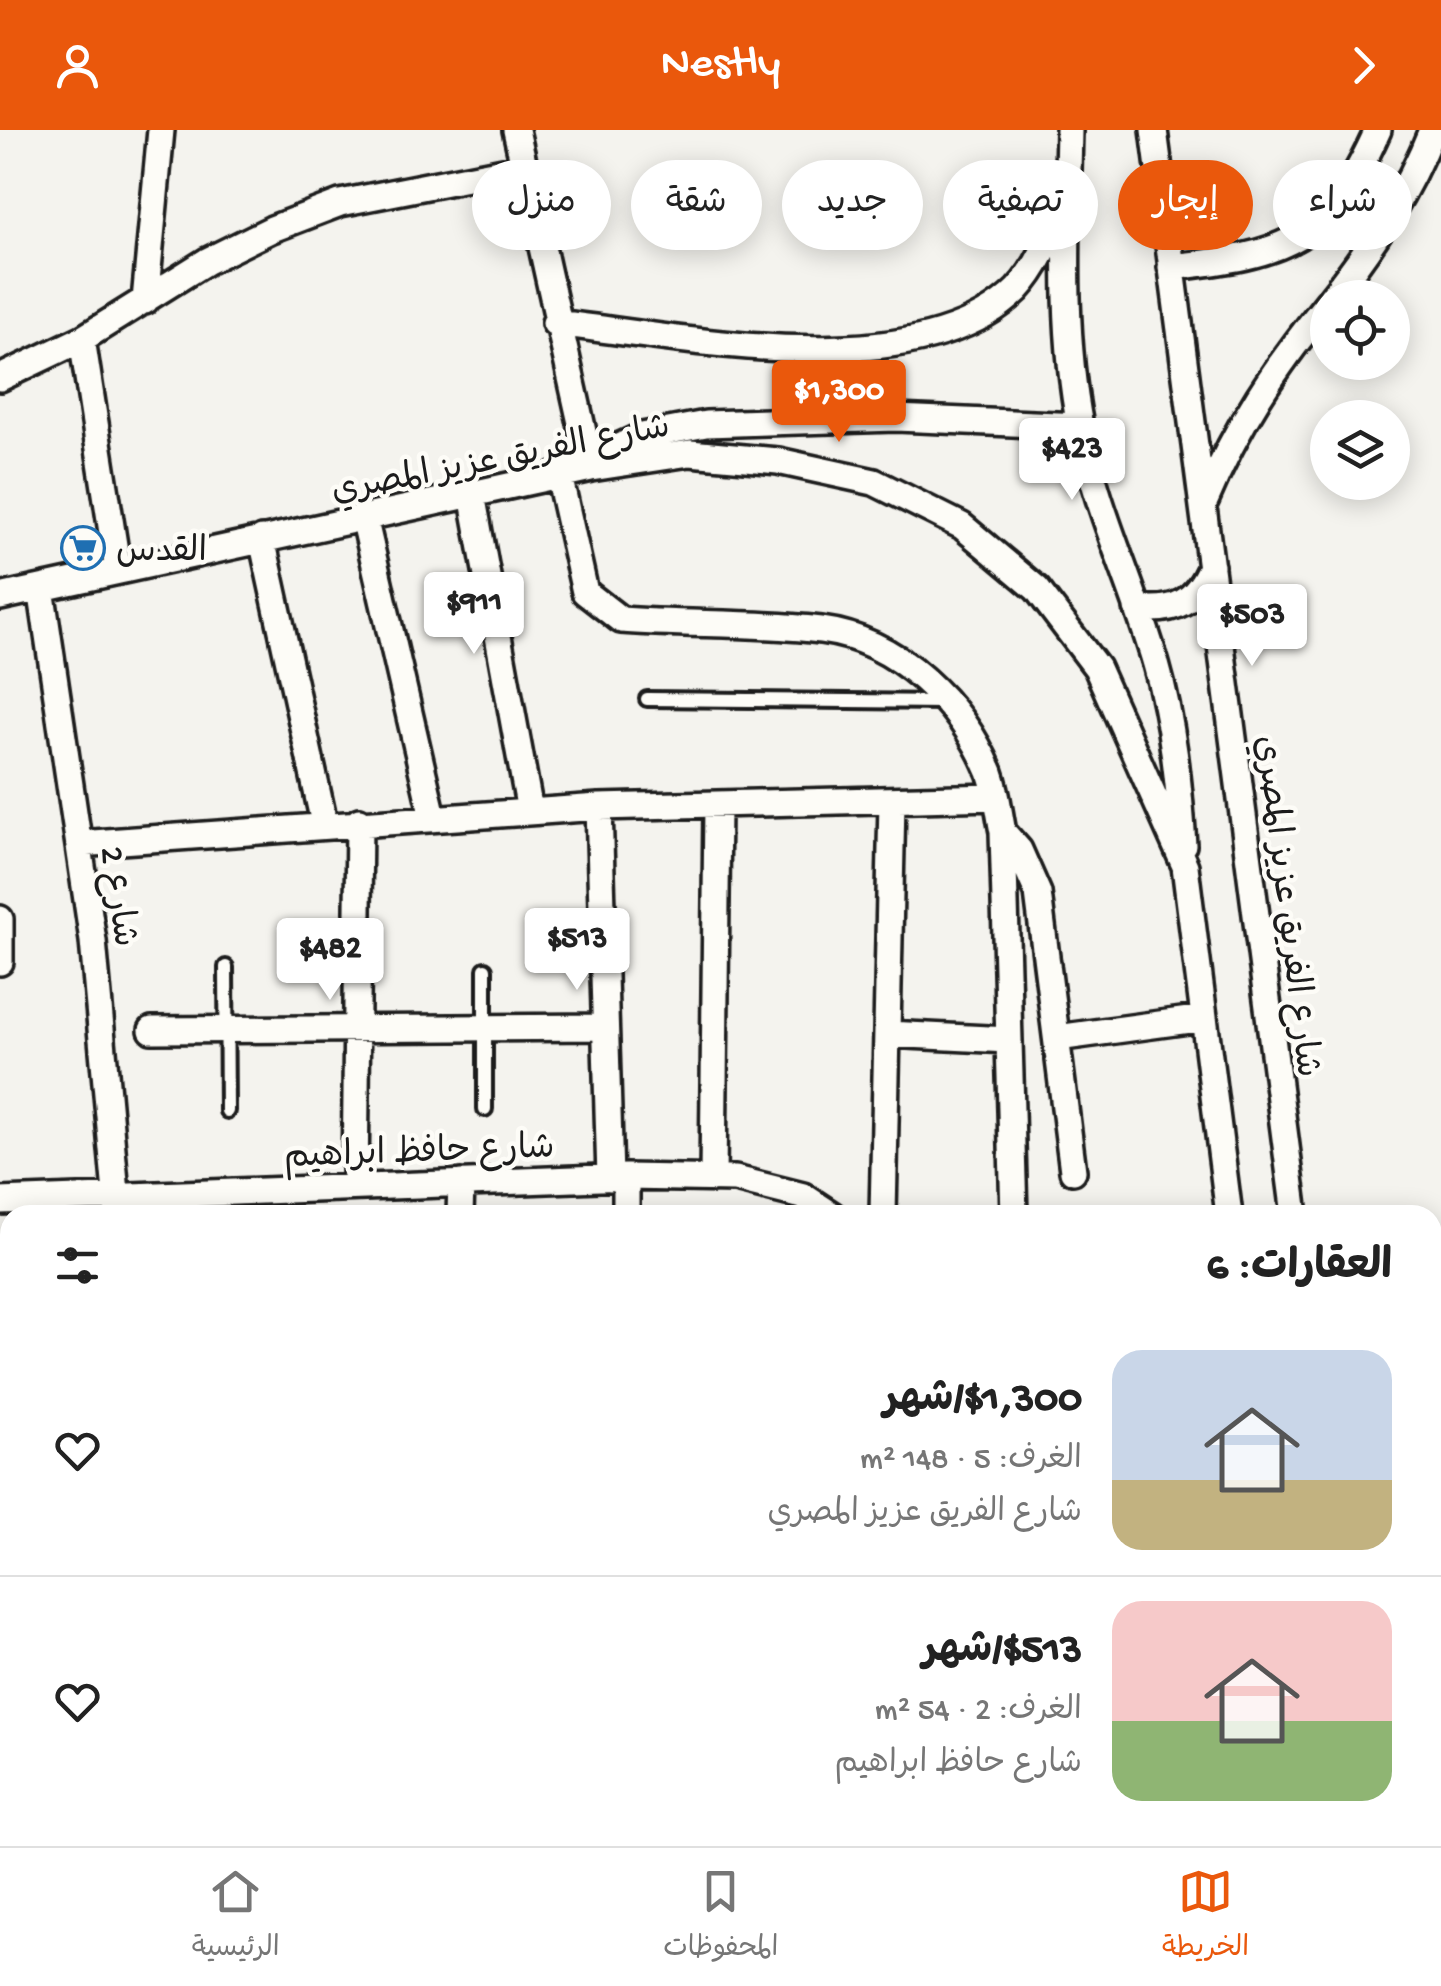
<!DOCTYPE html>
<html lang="ar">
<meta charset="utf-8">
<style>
body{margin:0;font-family:"Gochi Hand","Playpen Sans Arabic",sans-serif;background:#f2f2f2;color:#222;direction:rtl;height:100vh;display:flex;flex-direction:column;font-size:38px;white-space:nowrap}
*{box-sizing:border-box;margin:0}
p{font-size:32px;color:#767676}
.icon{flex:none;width:55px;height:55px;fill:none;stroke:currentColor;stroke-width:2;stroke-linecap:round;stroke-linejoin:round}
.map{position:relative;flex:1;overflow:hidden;direction:ltr}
.side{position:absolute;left:0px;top:1075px;width:1442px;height:642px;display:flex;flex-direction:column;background:#fff;border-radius:30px 30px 0 0;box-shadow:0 5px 25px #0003;direction:rtl}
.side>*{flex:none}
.hud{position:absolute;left:30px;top:30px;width:1382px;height:90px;direction:rtl;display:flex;gap:20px}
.fabs{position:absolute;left:1310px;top:150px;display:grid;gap:20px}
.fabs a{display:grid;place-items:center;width:100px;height:100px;border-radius:50%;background:#fff;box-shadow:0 5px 25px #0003;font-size:50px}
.price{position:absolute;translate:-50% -85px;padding:0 22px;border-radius:10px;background:#fff;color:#222;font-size:32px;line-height:65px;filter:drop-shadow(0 2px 5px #0008)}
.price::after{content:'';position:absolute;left:50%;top:60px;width:30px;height:22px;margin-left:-15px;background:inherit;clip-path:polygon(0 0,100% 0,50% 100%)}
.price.active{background:#ea580c;color:#fff}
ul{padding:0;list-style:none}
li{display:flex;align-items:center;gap:30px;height:250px;padding:0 50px}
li+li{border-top:2px solid #e0e0e0}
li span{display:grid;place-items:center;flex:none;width:280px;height:200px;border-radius:30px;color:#555}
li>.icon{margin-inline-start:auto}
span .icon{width:120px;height:120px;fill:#fffc;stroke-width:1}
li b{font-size:42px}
h2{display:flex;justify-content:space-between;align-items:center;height:120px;padding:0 50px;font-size:42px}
.tag{padding:0 35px;border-radius:45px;background:#fff;box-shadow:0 5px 25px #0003;font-size:35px;line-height:90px}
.tag.active{background:#ea580c;color:#fff}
header{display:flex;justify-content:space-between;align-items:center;height:130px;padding:0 50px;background:#ea580c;color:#fff;font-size:45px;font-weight:600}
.tab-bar{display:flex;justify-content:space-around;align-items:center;height:140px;border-top:2px solid #e0e0e0;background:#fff;font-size:28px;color:#767676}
.tab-bar a{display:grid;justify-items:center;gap:5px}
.tab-bar .active{color:#ea580c}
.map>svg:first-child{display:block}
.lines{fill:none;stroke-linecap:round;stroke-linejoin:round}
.lane-casing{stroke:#1c1c1c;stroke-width:20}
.street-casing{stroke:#1c1c1c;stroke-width:32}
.lane{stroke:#fdfcf7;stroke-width:12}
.street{stroke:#fdfcf7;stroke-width:25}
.labels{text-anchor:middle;stroke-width:9;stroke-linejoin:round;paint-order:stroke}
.street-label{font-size:35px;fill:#1c1c1c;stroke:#fdfcf7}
.poi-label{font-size:35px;fill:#1c1c1c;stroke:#fdfcf7;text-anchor:start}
</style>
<header><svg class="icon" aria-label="forward" viewBox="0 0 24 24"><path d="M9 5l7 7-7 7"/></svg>Nestly<svg class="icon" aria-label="person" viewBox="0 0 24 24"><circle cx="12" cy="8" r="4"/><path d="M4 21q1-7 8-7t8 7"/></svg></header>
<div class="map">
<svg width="1441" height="1716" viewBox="0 0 1441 1716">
<rect width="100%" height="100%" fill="#f4f3ee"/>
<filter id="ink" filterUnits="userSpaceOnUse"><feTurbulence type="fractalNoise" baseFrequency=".01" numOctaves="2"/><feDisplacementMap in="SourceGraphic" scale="20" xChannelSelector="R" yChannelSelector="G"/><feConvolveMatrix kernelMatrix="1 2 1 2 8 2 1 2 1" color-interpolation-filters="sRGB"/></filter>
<g filter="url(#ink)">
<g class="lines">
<g class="lane-casing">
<path id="lane" d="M647 569 945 572
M226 837 227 981
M485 839V979
M1015 1716V1708"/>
</g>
<g class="street-casing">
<path id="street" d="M516 0 591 338
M1069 0C1067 99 1061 198 1080 296 1096 379 1133 454 1156 534 1173 593 1179 654 1183 715
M1154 0 1295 1085
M1171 137C1286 125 1328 112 1378 0
M1331 168C1372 116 1408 62 1432 0
M145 171 161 0
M555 193C679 207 918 258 1017 160 1038 138 1050 108 1061 80
M82 209 118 441
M0 248 82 209 207 131 272 99 340 73 524 37
M595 334 616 318 642 306 706 294 896 288 1080 296
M559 345 585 462 621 490C687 495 755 492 821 500 898 510 961 573 990 642 997 661 999 683 1003 702L1014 1085
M472 364 530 681
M1205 371C1238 292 1275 238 1328 172
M364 387 433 687
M262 409 324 693
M41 458 93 811 118 1085
M0 467 591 338 690 323 778 331 874 352 962 396 1037 459 1097 538 1185 736 1229 1085
M1137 478C1175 483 1196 472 1211 436
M599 677 610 1048
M1003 702 1019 720 1038 763 1073 1041
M79 714 599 677 996 667
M0 789V832
M152 900 605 897
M887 904 1009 910
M1057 908 1204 888
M713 1049 717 675
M355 1055 359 691
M0 1071 626 1047 735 1049 803 1066 832 1085
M460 1085 461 1053
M626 1085V1047
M883 1085 892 671
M0 1253H10
M0 1418 10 1417
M5 1546 10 1561
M63 1708 66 1716
M238 1708 241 1716
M871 1716V1708
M1119 1716 1120 1708
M1267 1716 1268 1708
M1325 1716 1327 1708"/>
</g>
<use href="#lane" class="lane"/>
<use href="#street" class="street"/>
</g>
</g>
<defs>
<g id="supermarket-ring" transform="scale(2.25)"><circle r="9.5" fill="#fdfcf7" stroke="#1f6fb2" stroke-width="1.5"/><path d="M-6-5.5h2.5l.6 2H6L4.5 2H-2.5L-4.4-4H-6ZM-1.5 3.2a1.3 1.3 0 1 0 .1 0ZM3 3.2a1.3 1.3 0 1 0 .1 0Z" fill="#1f6fb2"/></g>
</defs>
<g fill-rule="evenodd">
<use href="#supermarket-ring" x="83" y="418"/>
</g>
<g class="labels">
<g class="street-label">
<text transform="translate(500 326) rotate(-11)" y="12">شارع الفريق عزيز المصري</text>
<text transform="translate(121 766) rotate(82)" y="12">شارع 2</text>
<text transform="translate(1290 776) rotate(83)" y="12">شارع الفريق عزيز المصري</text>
<text transform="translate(419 1019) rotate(-2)" y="12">شارع حافظ ابراهيم</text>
</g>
<g class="poi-label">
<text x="116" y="430">القدس</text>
</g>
</g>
</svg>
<div class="fabs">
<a><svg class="icon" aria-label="locate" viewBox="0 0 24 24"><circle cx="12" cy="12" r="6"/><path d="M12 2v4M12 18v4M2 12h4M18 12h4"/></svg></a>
<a><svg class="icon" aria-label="layers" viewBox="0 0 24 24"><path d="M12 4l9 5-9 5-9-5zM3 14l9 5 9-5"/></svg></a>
</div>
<b class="price active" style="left:839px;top:315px">$1,300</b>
<b class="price" style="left:1072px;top:373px">$423</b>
<b class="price" style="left:474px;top:527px">$911</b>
<b class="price" style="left:1252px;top:539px">$503</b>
<b class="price" style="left:577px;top:863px">$513</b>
<b class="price" style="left:330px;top:873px">$482</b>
<div class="hud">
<a class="tag">شراء</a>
<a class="tag active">إيجار</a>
<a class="tag">تصفية</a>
<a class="tag">جديد</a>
<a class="tag">شقة</a>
<a class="tag">منزل</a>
</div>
<section class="side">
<h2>العقارات: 6<svg class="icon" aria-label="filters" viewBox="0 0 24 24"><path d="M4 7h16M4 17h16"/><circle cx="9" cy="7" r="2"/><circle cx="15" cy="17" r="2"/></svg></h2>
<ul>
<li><span style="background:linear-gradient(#c9d6e8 65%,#c2b280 0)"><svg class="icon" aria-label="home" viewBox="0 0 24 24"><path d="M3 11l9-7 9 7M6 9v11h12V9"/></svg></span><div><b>$1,300/شهر</b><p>الغرف: 5 · 148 m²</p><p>شارع الفريق عزيز المصري</p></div><svg class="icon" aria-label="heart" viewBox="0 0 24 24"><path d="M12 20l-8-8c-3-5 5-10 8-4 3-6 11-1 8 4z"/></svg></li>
<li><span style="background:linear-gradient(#f6c9c9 60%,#8fb573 0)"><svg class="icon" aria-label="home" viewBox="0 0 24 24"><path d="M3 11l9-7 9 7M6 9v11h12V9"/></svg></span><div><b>$513/شهر</b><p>الغرف: 2 · 54 m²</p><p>شارع حافظ ابراهيم</p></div><svg class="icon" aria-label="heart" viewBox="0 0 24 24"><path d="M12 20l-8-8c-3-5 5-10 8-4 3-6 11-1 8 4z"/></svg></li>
</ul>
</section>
</div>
<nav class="tab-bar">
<a class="active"><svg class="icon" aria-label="map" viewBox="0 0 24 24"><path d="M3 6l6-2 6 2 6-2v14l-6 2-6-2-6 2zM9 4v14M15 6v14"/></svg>الخريطة</a>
<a><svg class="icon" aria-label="saved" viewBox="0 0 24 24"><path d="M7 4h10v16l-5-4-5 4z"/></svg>المحفوظات</a>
<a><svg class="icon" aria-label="home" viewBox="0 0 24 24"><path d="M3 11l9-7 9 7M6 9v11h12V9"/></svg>الرئيسية</a>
</nav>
